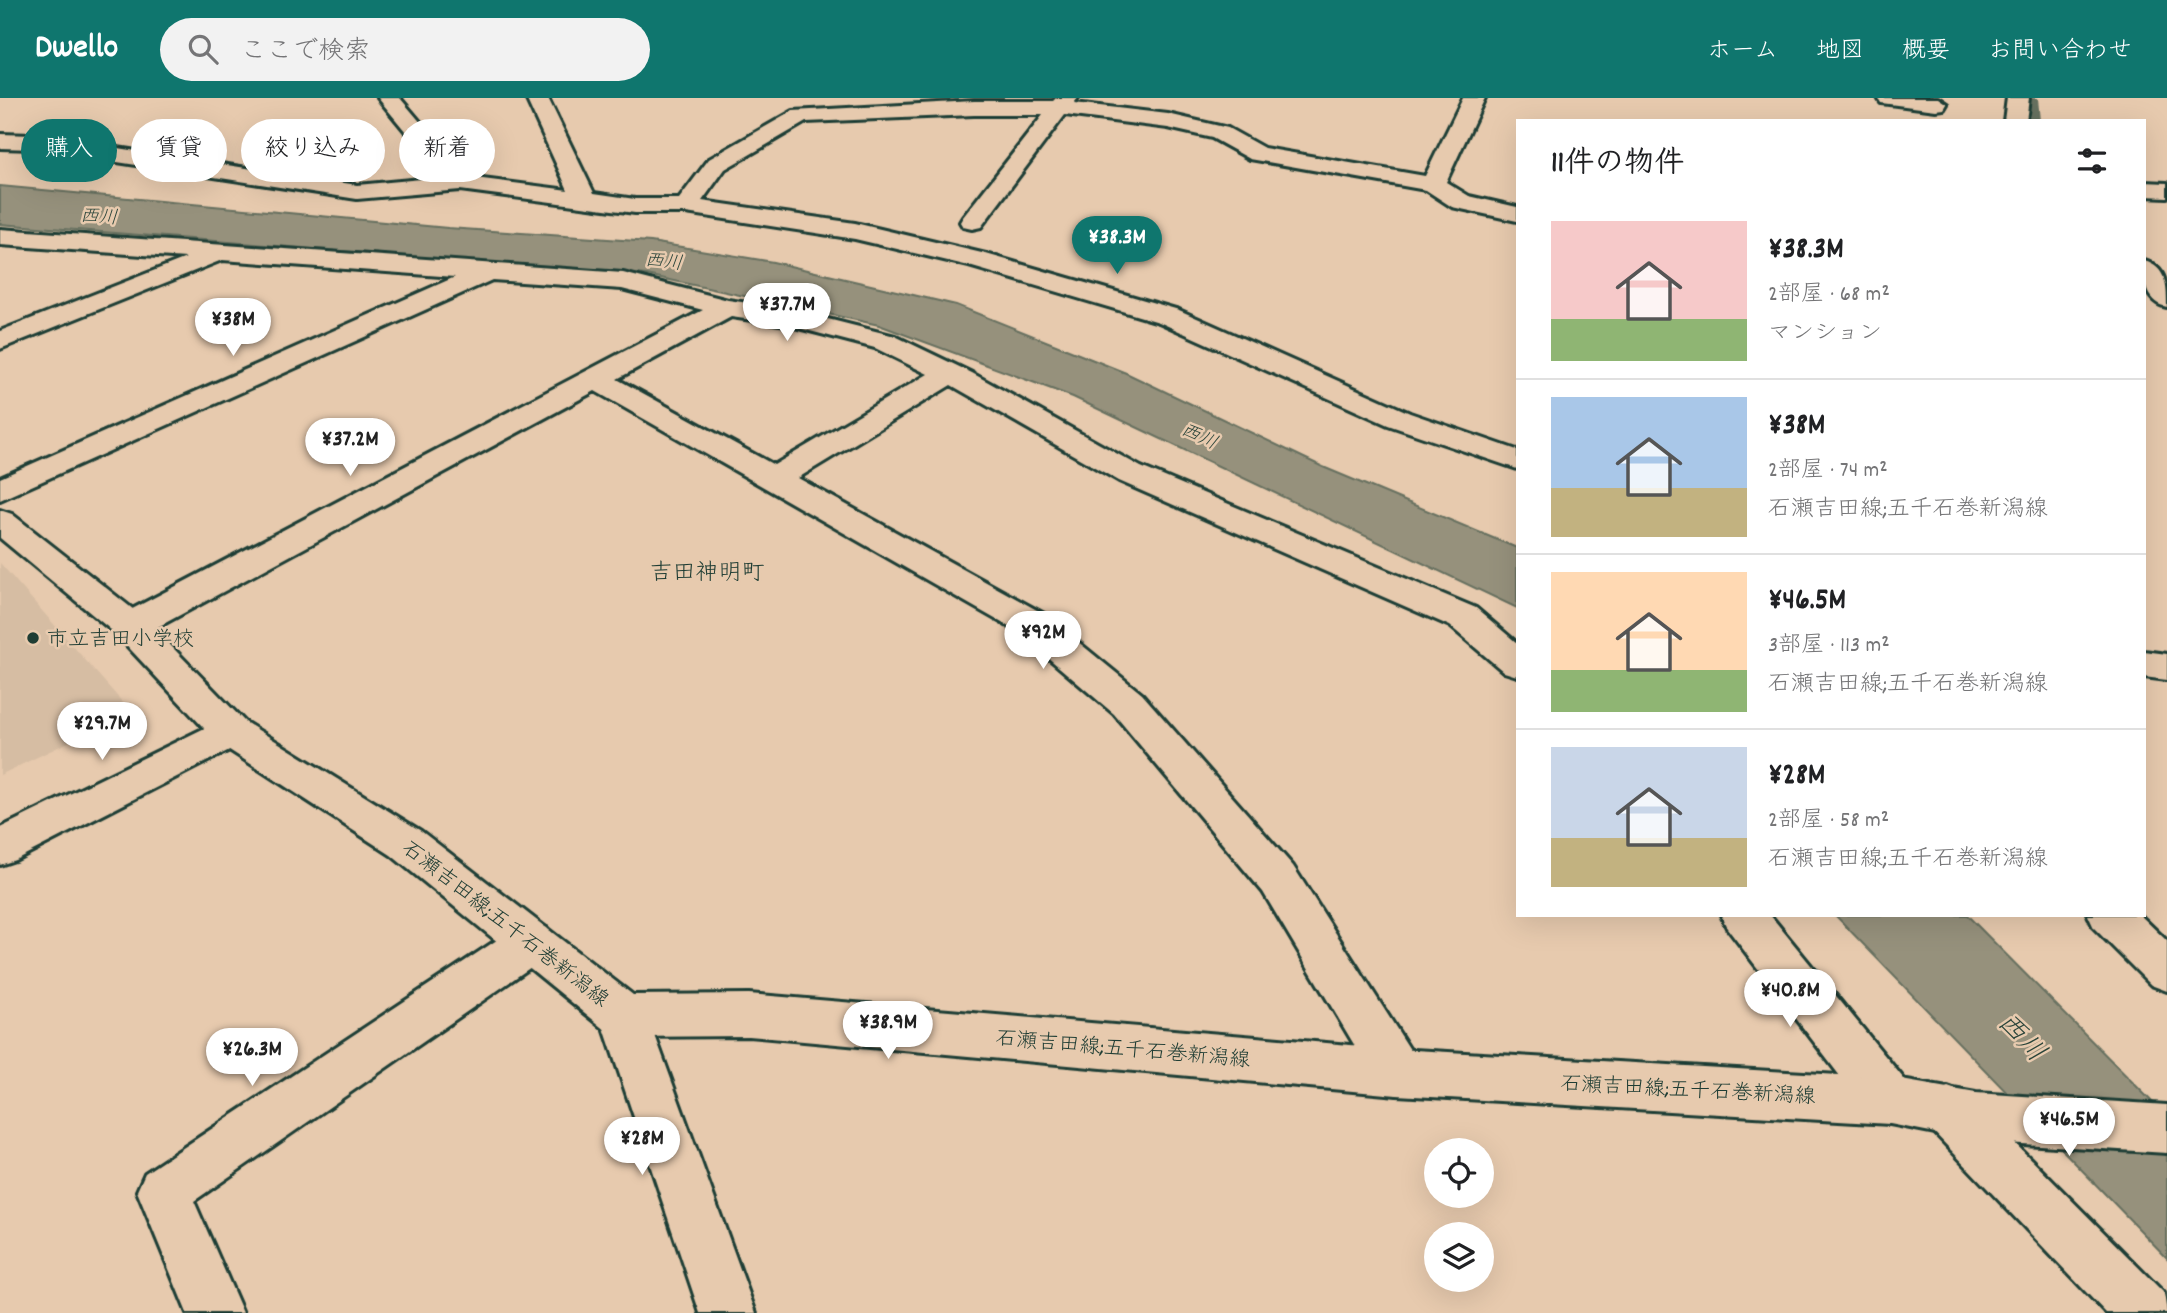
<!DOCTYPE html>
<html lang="ja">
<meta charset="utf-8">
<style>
body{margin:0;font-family:Dekko,"Klee One",sans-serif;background:#f2f2f2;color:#202124;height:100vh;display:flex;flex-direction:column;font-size:26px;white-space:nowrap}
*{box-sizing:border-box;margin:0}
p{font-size:23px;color:#757577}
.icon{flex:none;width:38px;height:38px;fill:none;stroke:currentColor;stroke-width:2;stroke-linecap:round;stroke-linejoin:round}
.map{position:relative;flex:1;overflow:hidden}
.sheet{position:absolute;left:1516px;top:21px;width:630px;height:798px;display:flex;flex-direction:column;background:#fff;border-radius:0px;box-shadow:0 7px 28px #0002}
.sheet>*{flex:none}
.hud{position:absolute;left:21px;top:21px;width:665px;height:63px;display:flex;gap:14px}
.fabs{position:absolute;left:1424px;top:1040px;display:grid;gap:14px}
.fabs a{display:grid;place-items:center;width:70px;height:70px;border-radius:50%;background:#fff;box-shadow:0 7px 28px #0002;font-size:35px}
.price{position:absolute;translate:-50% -60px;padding:0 16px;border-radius:24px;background:#fff;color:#222;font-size:23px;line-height:46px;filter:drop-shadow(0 2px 4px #0008)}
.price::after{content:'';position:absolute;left:50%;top:42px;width:21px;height:16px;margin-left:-10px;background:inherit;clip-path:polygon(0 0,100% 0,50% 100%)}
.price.selected{background:#0f766e;color:#fff}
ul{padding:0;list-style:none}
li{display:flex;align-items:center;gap:21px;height:175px;padding:0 35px}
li+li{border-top:2px solid #e0e0e0}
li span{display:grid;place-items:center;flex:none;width:196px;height:140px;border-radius:0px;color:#555}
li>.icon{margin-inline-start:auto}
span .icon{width:84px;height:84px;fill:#fffc;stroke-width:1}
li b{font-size:30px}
h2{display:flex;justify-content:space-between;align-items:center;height:84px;padding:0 35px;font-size:30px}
.chip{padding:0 24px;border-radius:32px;background:#fff;box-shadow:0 7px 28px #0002;font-size:24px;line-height:63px}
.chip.selected{background:#0f766e;color:#fff}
header{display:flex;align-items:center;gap:42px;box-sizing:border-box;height:98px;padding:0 35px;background:#0f766e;color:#fff}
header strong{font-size:33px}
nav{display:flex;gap:38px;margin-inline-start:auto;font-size:24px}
.search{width:490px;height:63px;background:#f2f2f2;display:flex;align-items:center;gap:18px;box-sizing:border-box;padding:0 24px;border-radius:38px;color:#757577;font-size:26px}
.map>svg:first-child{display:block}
.built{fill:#d6bda3}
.water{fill:#96917c;stroke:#666f5f;stroke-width:2}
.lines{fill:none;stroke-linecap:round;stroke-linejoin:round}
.stream{fill:#666f5f;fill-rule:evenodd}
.minor-casing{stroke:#1f3d34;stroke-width:6}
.secondary-casing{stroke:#1f3d34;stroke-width:6}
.minor{fill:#e7caae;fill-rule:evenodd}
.secondary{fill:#e7caae;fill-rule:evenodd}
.poi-dot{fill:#1f3d34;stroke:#e7caae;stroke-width:2.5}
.labels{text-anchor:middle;stroke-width:5;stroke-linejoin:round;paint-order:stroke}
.far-water-label{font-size:19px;font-style:italic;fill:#2b453b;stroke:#e7caae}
.poi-label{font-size:21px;fill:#1f3d34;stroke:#e7caae;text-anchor:start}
.street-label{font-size:21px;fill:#1f3d34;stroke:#e7caae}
.neighbourhood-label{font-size:23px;fill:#1f3d34;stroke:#e7caae}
.near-water-label{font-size:28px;font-style:italic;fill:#2b453b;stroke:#e7caae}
</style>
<header>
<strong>Dwello</strong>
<div class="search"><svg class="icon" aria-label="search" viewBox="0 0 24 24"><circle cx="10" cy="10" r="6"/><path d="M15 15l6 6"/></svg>ここで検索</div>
<nav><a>ホーム</a><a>地図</a><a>概要</a><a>お問い合わせ</a></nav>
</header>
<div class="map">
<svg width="2167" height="1215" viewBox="0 0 2167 1215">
<rect width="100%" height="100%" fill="#e7caae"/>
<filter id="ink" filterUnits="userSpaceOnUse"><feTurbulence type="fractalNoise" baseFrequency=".0143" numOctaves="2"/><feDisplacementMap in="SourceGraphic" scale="14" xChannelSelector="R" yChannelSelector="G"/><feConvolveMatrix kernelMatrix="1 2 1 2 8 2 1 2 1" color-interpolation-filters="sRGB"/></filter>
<g filter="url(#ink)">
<path class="built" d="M0 465 131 614 0 677Z"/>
<path class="water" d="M0 88 448 130 651 144 773 164 956 207 1126 275 1323 369 1517 450V510L1073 299 879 227 647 177 0 126Z
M1835 817H1967L2167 1019V1160Z"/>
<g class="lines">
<path class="stream" d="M2028 0H2038L2040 23H2030Z"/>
<g class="minor-casing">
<path id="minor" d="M378 0H400L467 79 568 92 526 0H548L594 95 635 101H679L709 61 793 13 974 3H1053L1056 0H1078L1074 5 1168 16 1228 30 1264 50 1425 78 1463 0H1485L1446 84 1469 98 1517 109V123L1452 109 1426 92 1250 61 1212 40 1168 30 1065 17 981 129 972 131 963 129 960 124 963 119 1043 17H974L806 24 725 71 702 103 855 125 986 156 1179 212 1410 315 1517 352V371L1388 327 1159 224 969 168 855 141 686 115H635L460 92 357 101 33 51 0 50V36L33 37 357 87 443 79Z
M1878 0H1938L1947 6 1944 11 1936 12 1889 6 1881 5Z
M2007 0H2029L2026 23H2004Z
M2144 84 2167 85V99L2144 98Z
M0 131 623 175 728 202 788 211 895 238 972 275 1141 369 1476 510 1517 545V578L1504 574 1450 528 1119 383 951 287 798 380 1044 516 1142 596 1293 768 1414 958 1421 974 1414 990 1397 997 1380 990 1263 794 1114 616 1018 534 595 293 143 537 130 540 117 537 112 528 117 519 703 212 622 191 492 182 0 402V380L455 179 222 162 0 251V233L186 160 0 147ZM731 219 787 227 875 250 928 276 774 367 617 281Z
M2144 163C2167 169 2167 189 2167 209 2145 204 2143 183 2144 163Z
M2144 553 2167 556V582L2144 579Z
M231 619 245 624 251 634 245 644 15 762 0 767V730L217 624Z
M1721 817H1770L1908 986 1915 1003 1908 1020 1890 1026 1872 1020 1727 830Z
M2088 817H2140L2167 843V893L2151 887 2094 830Z
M531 825 547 830 554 844 547 858 194 1103 243 1215H187L137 1093 145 1075 515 830Z
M624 897 641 903 648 918 756 1215H700L600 918 607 903Z
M1948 989 1966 996 2164 1195 2167 1215H2106L1930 1030 1923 1013 1930 996Z"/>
</g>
<g class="secondary-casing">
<path id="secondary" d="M0 412 12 416 143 519 245 624 421 733 633 897 749 896 1397 951 1890 980 1976 995 2167 1007V1055L1976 1043 1890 1026 1397 997 749 938 624 939 607 933 391 757 217 644 117 537 0 440Z"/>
</g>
<use href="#minor" class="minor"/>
<use href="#secondary" class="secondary"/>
</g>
</g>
<circle class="poi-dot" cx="33" cy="540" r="7"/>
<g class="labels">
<g class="far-water-label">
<text transform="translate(99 117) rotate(4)" y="7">西川</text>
<text transform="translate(664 162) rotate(6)" y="7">西川</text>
<text transform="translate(1200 337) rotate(25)" y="7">西川</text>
</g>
<g class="poi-label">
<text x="47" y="547">市立吉田小学校</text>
</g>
<g class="street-label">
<text transform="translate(506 825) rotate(38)" y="7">石瀬吉田線;五千石巻新潟線</text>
<text transform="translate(1123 950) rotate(5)" y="7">石瀬吉田線;五千石巻新潟線</text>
<text transform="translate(1688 991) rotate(3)" y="7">石瀬吉田線;五千石巻新潟線</text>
</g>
<g class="neighbourhood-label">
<text x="707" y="481">吉田神明町</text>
</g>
<g class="near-water-label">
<text transform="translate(2023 938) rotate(46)" y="10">西川</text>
</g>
</g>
</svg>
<div class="fabs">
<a><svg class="icon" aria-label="locate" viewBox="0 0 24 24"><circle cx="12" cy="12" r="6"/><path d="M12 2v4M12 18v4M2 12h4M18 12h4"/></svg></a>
<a><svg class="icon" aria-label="layers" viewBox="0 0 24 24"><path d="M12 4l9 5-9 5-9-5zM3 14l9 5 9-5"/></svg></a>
</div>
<b class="price selected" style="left:1117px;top:178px">¥38.3M</b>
<b class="price" style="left:787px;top:245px">¥37.7M</b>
<b class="price" style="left:233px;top:260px">¥38M</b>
<b class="price" style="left:350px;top:380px">¥37.2M</b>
<b class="price" style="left:1043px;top:573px">¥92M</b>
<b class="price" style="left:102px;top:664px">¥29.7M</b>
<b class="price" style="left:1790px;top:931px">¥40.8M</b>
<b class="price" style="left:888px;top:963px">¥38.9M</b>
<b class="price" style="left:252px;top:990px">¥26.3M</b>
<b class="price" style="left:2069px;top:1060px">¥46.5M</b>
<b class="price" style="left:642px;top:1079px">¥28M</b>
<div class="hud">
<a class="chip selected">購入</a>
<a class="chip">賃貸</a>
<a class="chip">絞り込み</a>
<a class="chip">新着</a>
</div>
<section class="sheet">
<h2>11件の物件<svg class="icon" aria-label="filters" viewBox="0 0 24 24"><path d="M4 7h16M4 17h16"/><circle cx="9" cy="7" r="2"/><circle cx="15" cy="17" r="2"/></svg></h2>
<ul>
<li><span style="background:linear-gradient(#f6c9c9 70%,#8fb573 0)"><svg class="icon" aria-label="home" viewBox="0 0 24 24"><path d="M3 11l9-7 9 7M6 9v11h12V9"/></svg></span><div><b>¥38.3M</b><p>2部屋 · 68 m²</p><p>マンション</p></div></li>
<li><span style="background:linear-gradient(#a9c7e8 65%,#c2b280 0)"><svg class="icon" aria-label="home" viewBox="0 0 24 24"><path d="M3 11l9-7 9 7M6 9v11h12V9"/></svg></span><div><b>¥38M</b><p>2部屋 · 74 m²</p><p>石瀬吉田線;五千石巻新潟線</p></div></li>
<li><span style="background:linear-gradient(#ffd9b3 70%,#8fb573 0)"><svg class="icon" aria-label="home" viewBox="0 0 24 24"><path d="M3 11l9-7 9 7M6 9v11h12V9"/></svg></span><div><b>¥46.5M</b><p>3部屋 · 113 m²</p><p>石瀬吉田線;五千石巻新潟線</p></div></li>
<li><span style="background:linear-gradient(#c9d6e8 65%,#c2b280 0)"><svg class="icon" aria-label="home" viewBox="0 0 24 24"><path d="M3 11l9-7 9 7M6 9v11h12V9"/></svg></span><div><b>¥28M</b><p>2部屋 · 58 m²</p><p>石瀬吉田線;五千石巻新潟線</p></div></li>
</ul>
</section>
</div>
